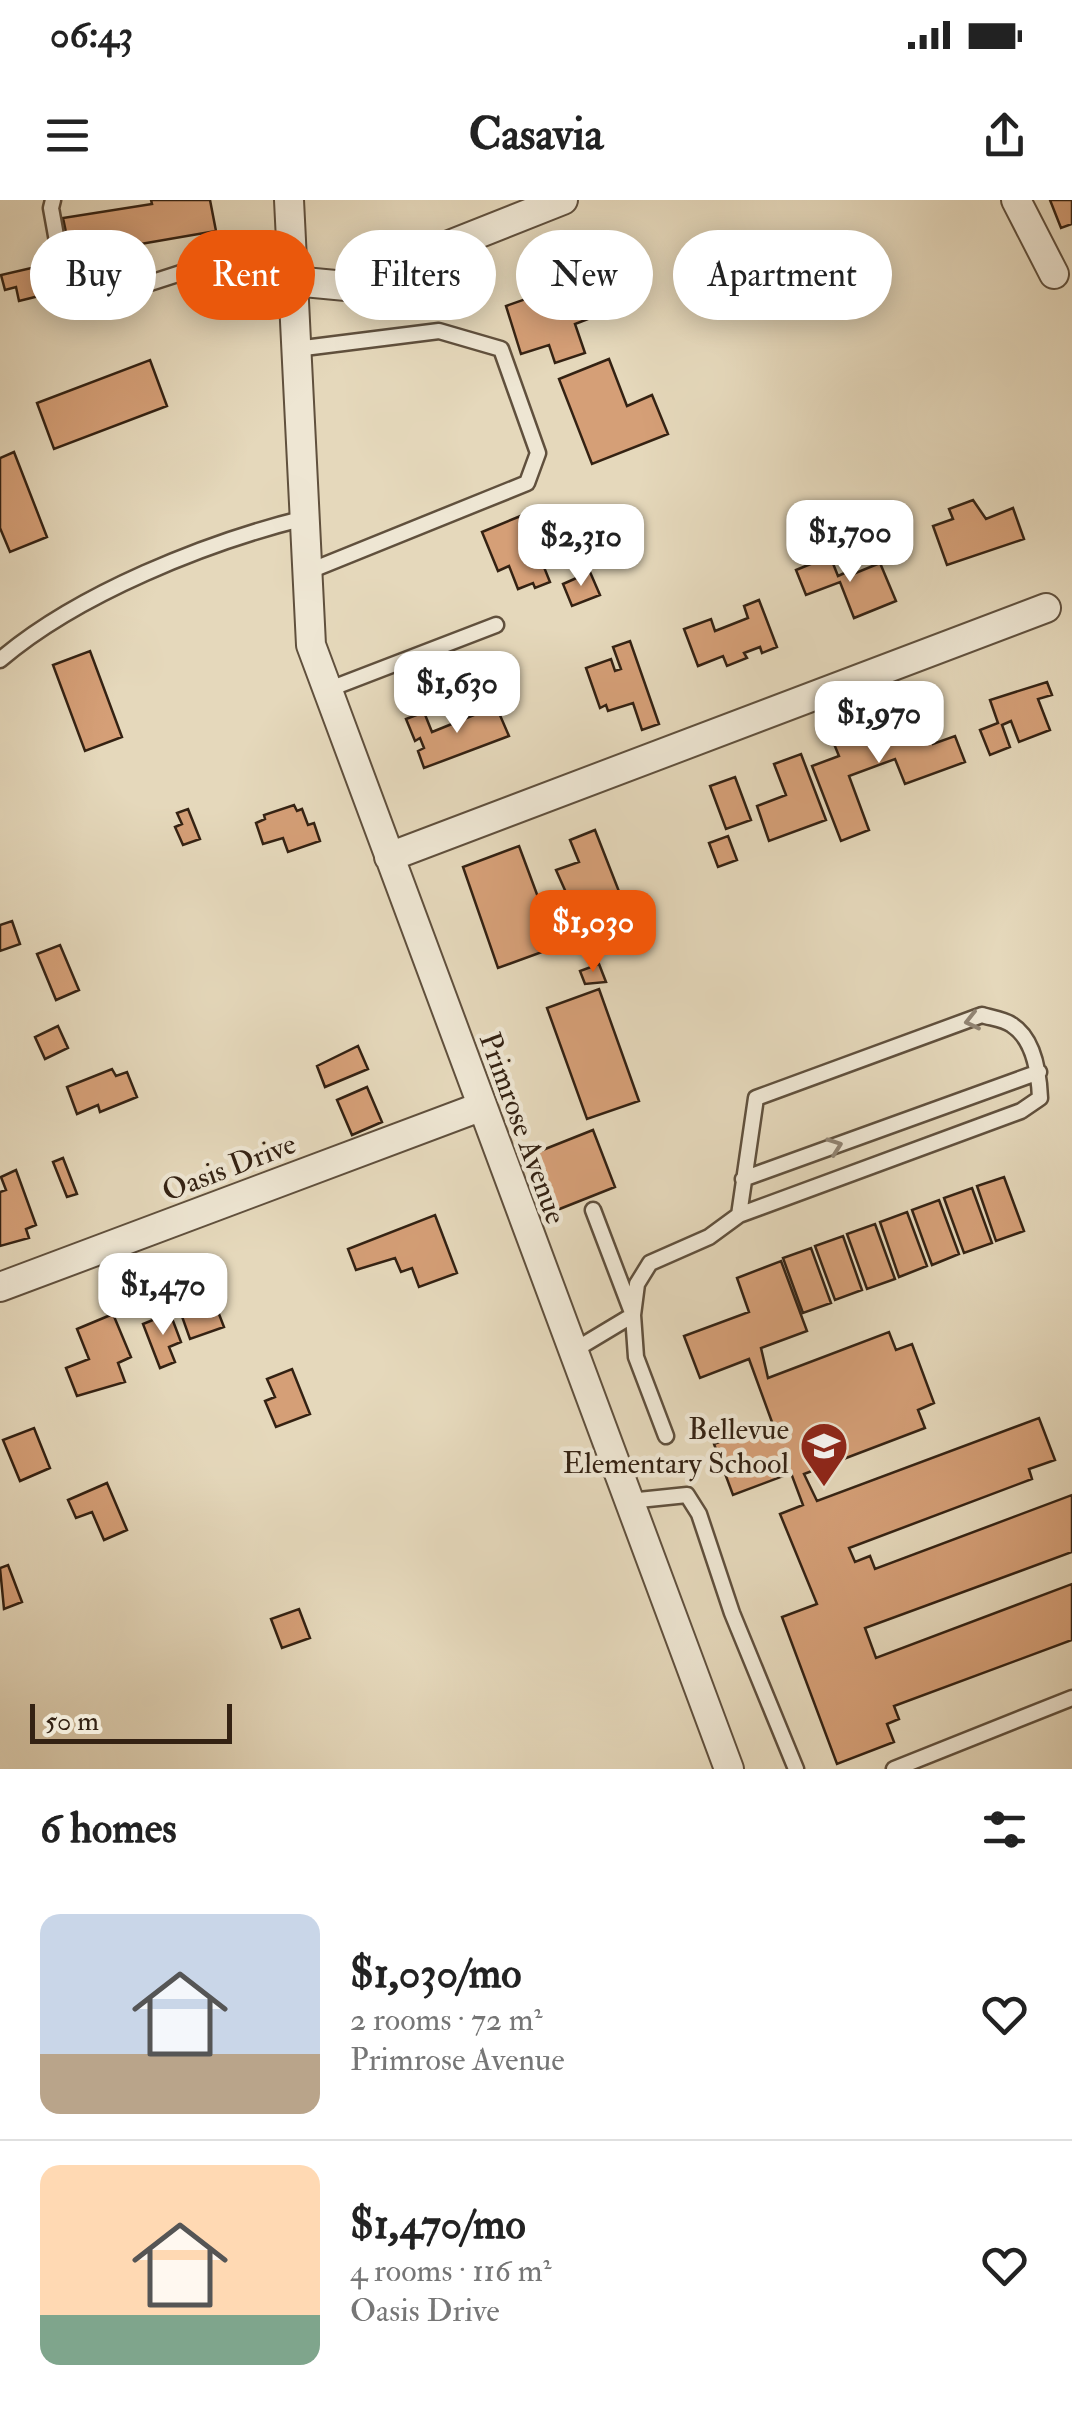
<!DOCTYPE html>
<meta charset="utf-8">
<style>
body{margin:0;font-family:"IM FELL Double Pica",serif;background:#f2f2f2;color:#222;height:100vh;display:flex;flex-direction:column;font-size:38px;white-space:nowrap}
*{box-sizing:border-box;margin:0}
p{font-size:32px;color:#767676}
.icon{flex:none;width:55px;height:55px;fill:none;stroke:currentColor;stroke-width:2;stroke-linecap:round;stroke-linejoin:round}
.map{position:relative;height:1569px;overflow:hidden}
.side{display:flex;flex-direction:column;background:#fff;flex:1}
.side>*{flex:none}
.guide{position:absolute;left:30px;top:30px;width:1012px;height:90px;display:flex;gap:20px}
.scale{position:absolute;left:30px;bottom:25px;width:202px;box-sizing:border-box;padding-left:10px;border:5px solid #342213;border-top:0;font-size:28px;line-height:35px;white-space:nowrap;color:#342213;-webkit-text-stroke:8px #eee6d3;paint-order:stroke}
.price{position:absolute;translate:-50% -85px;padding:0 22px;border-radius:20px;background:#fff;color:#222;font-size:32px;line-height:65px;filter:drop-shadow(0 2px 5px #0008)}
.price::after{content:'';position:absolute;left:50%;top:60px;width:30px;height:22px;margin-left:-15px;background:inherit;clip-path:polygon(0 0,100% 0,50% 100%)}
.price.active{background:#ea580c;color:#fff}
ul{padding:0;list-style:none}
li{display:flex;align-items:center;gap:30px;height:250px;padding:0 40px}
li+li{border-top:2px solid #e0e0e0}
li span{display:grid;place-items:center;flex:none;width:280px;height:200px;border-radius:20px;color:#555}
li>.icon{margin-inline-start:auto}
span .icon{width:120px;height:120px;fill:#fffc;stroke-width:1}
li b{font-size:42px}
h2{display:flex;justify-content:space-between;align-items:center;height:120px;padding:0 40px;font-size:42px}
.pill{padding:0 35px;border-radius:45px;background:#fff;box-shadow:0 5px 25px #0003;font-size:35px;line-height:90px}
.pill.active{background:#ea580c;color:#fff}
.status{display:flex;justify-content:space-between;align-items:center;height:70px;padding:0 50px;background:#fff;direction:ltr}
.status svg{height:28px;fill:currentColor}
header{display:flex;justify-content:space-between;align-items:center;height:130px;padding:0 40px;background:#fff;font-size:45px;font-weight:700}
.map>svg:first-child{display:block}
.building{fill:#d59f77;stroke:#342213;stroke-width:2.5}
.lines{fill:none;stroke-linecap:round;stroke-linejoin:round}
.lane-casing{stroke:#60503d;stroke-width:19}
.street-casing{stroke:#60503d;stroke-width:32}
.lane{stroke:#eee6d3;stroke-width:14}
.street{stroke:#eee6d3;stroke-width:28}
.oneway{stroke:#918473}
.labels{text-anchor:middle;stroke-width:9;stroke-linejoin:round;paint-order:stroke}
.street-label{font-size:30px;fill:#342213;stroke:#eee6d3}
.poi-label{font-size:30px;fill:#342213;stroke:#eee6d3;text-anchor:end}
</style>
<div class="status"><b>06:43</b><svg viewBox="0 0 49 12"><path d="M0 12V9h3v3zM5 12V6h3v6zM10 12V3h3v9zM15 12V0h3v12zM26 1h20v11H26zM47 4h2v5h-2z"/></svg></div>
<header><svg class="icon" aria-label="menu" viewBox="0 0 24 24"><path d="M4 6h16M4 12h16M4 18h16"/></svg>Casavia<svg class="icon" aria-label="share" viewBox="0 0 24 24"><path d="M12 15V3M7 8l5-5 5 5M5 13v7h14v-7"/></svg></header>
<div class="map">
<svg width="1072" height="1569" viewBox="0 0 1072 1569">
<rect width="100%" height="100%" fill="#e5d8bb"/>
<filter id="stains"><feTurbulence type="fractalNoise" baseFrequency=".002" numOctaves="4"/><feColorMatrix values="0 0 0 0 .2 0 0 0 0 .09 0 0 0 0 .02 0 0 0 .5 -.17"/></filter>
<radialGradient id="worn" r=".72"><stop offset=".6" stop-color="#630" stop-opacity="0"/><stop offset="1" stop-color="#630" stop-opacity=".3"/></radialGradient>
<path class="building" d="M151 0H210L216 31 71 56 63 18 152 4Z
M1050 0H1072V24L1061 28Z
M40 66 47 94 19 101 16 87 5 90 1 75Z
M594 79 606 112 575 124 585 153 555 163 549 145 521 154 506 106 534 96 537 105 559 98 557 92Z
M609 159 627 206 652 195 668 234 592 264 559 179Z
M150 160 167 206 54 249 37 203Z
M14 252 47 337 10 352 0 328V258Z
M973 300 986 319 1013 308 1024 339 947 365 933 326 953 319 949 309Z
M523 315 550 382 535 388 533 383 518 389 509 366 498 371 482 332Z
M830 356 838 376 849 371 851 375 880 363 896 401 854 418 840 382 806 395 796 370Z
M590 372 600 395 572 406 563 384Z
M759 400 777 447 762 453 760 447 744 453 747 458 727 466 723 456 698 466 684 429 711 419 715 431 748 418 744 406Z
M630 441 659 524 642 530 633 503 608 511 606 505 600 508 586 468 611 459 615 471 621 469 613 447Z
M90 451 122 537 85 551 53 465Z
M1047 482 1052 495 1038 499 1050 530 1019 542 1011 521 1002 525 1010 547 990 555 980 530 998 523 990 500Z
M496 506 509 536 424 568 418 551 424 548 420 538 415 541 406 519 424 512 432 532Z
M884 520 888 531 909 524 911 530 926 525 933 544 955 536 965 562 905 584 895 559 849 576 869 630 841 641 812 566 839 556 832 539Z
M801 554 826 620 769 641 757 606 786 595 774 564Z
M735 577 751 620 726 629 710 586Z
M294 605 297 611 302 609 308 625 314 623 320 641 288 652 283 638 263 644 256 623 265 619 264 615Z
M188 609 200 639 183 645 175 627 182 624 177 613Z
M595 630 620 694 596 703 601 717 580 724 556 670 579 662 570 640Z
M728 636 737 660 718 667 709 643Z
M519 646 551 732 537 737 542 752 498 768 463 667Z
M12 721 20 744 0 751V725Z
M60 745 79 790 56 800 37 754Z
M599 764 606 782 585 784 580 771Z
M599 789 639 901 587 919 547 808Z
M58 826 68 848 45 859 35 837Z
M358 846 368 869 325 887 317 866Z
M112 869 116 876 127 872 137 897 100 912 98 905 77 914 67 887Z
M367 887 382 922 352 935 337 900Z
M593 930 615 987 557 1010 535 953Z
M63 958 77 994 67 997 53 962Z
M16 970 36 1025 26 1029 29 1038 0 1046V992L6 990 1 977Z
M1004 977 1024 1031 996 1041 977 986Z
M972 988 992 1043 964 1053 944 998Z
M939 1000 959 1054 932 1065 912 1010Z
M907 1012 927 1066 899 1077 880 1022Z
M435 1015 457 1073 419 1087 412 1068 401 1072 395 1058 356 1070 348 1049Z
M875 1024 895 1079 867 1089 847 1034Z
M843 1036 862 1090 835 1100 815 1046Z
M811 1048 831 1103 803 1113 783 1058Z
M781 1061 807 1131 761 1148 768 1178 889 1132 896 1150 912 1144 934 1203 918 1210 925 1228 804 1274 817 1301 1039 1218 1055 1260 1029 1269 1032 1279 849 1348 855 1362 870 1356 875 1369 1072 1295V1352L865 1428 876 1458 1072 1384V1440L894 1506 899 1519 887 1524 894 1542 837 1564 782 1417 817 1404 780 1314 803 1305 791 1273 733 1295 714 1244 772 1222 749 1159 700 1178 684 1136 749 1112 737 1078Z
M212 1096 224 1127 190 1139 179 1108Z
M170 1113 181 1142 169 1147 175 1162 160 1168 143 1124Z
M113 1114 131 1157 118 1163 125 1182 77 1196 66 1168 89 1159 77 1129Z
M292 1169 310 1214 276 1227 265 1201 275 1197 267 1179Z
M34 1228 50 1268 20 1281 3 1240Z
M107 1283 127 1330 104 1340 92 1312 76 1318 68 1300Z
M8 1365 22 1402 4 1409 0 1368Z
M299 1409 310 1438 282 1448 271 1419Z"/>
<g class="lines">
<g class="lane-casing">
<path id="lane" d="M53 0 51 8 66 91 88 103 218 61H292
M296 149 439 131 501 149 538 253 527 283 307 372
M0 460C77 394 207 342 305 318
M327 490 496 425
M743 979 1039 872
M593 1010 633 1115 636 1157 666 1236
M573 1151 633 1115 637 1084 650 1063 709 1037 739 1015 1021 911 1040 898C1039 874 1034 839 1012 825 1004 819 991 818 982 815L756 898 739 1015
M629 1301 687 1295 699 1314 732 1413 796 1569
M894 1569 1072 1498"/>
</g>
<g class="street-casing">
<path id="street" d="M289 0 311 445 729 1569
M1016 0 1054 74
M293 81 346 86 563 0
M389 657 1046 408
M0 1087 480 907"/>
</g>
<use href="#lane" class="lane"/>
<use href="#street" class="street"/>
</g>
<defs><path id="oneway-chevron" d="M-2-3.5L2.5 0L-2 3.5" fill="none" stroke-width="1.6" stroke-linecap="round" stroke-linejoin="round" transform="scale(2.5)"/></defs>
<g class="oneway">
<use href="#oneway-chevron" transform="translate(972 821) rotate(167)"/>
<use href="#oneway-chevron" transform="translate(835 946) rotate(-20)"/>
</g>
<defs>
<g id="school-pin" transform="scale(2.5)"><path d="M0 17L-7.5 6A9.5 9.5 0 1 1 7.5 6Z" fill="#8f2418" stroke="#eee6d3"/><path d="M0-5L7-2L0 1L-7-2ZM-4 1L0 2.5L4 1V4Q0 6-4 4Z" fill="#fff"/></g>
</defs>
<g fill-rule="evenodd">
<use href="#school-pin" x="824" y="1246"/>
</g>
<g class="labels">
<g class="street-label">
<text transform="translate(523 928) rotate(70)" y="10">Primrose Avenue</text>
<text transform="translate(229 967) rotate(-21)" y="10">Oasis Drive</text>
</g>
<g class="poi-label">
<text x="789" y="1239">Bellevue<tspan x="789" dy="34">Elementary School</tspan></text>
</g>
</g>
<rect width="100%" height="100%" filter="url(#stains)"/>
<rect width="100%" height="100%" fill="url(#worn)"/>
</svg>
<div class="scale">50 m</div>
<b class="price" style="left:850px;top:385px">$1,700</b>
<b class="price" style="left:581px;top:389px">$2,310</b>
<b class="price" style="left:457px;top:536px">$1,630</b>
<b class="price" style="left:879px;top:566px">$1,970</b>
<b class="price active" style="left:593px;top:775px">$1,030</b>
<b class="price" style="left:163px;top:1138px">$1,470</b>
<div class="guide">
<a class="pill">Buy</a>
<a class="pill active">Rent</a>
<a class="pill">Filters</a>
<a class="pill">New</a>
<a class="pill">Apartment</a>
</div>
</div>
<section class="side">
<h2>6 homes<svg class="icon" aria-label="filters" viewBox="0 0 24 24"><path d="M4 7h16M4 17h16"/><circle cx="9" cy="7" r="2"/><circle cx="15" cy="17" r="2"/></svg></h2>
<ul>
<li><span style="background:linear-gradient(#c9d6e8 70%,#b9a48a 0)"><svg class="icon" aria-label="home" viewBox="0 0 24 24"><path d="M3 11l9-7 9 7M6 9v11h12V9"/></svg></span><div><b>$1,030/mo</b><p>2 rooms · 72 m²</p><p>Primrose Avenue</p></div><svg class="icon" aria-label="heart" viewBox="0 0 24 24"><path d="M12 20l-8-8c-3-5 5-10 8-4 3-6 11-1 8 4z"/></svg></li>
<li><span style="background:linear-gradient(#ffd9b3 75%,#7fa58c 0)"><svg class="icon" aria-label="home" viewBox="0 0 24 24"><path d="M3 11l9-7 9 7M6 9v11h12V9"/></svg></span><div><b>$1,470/mo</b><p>4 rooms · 116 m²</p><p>Oasis Drive</p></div><svg class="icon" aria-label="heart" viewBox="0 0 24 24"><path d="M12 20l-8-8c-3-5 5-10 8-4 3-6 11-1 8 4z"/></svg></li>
</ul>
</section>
